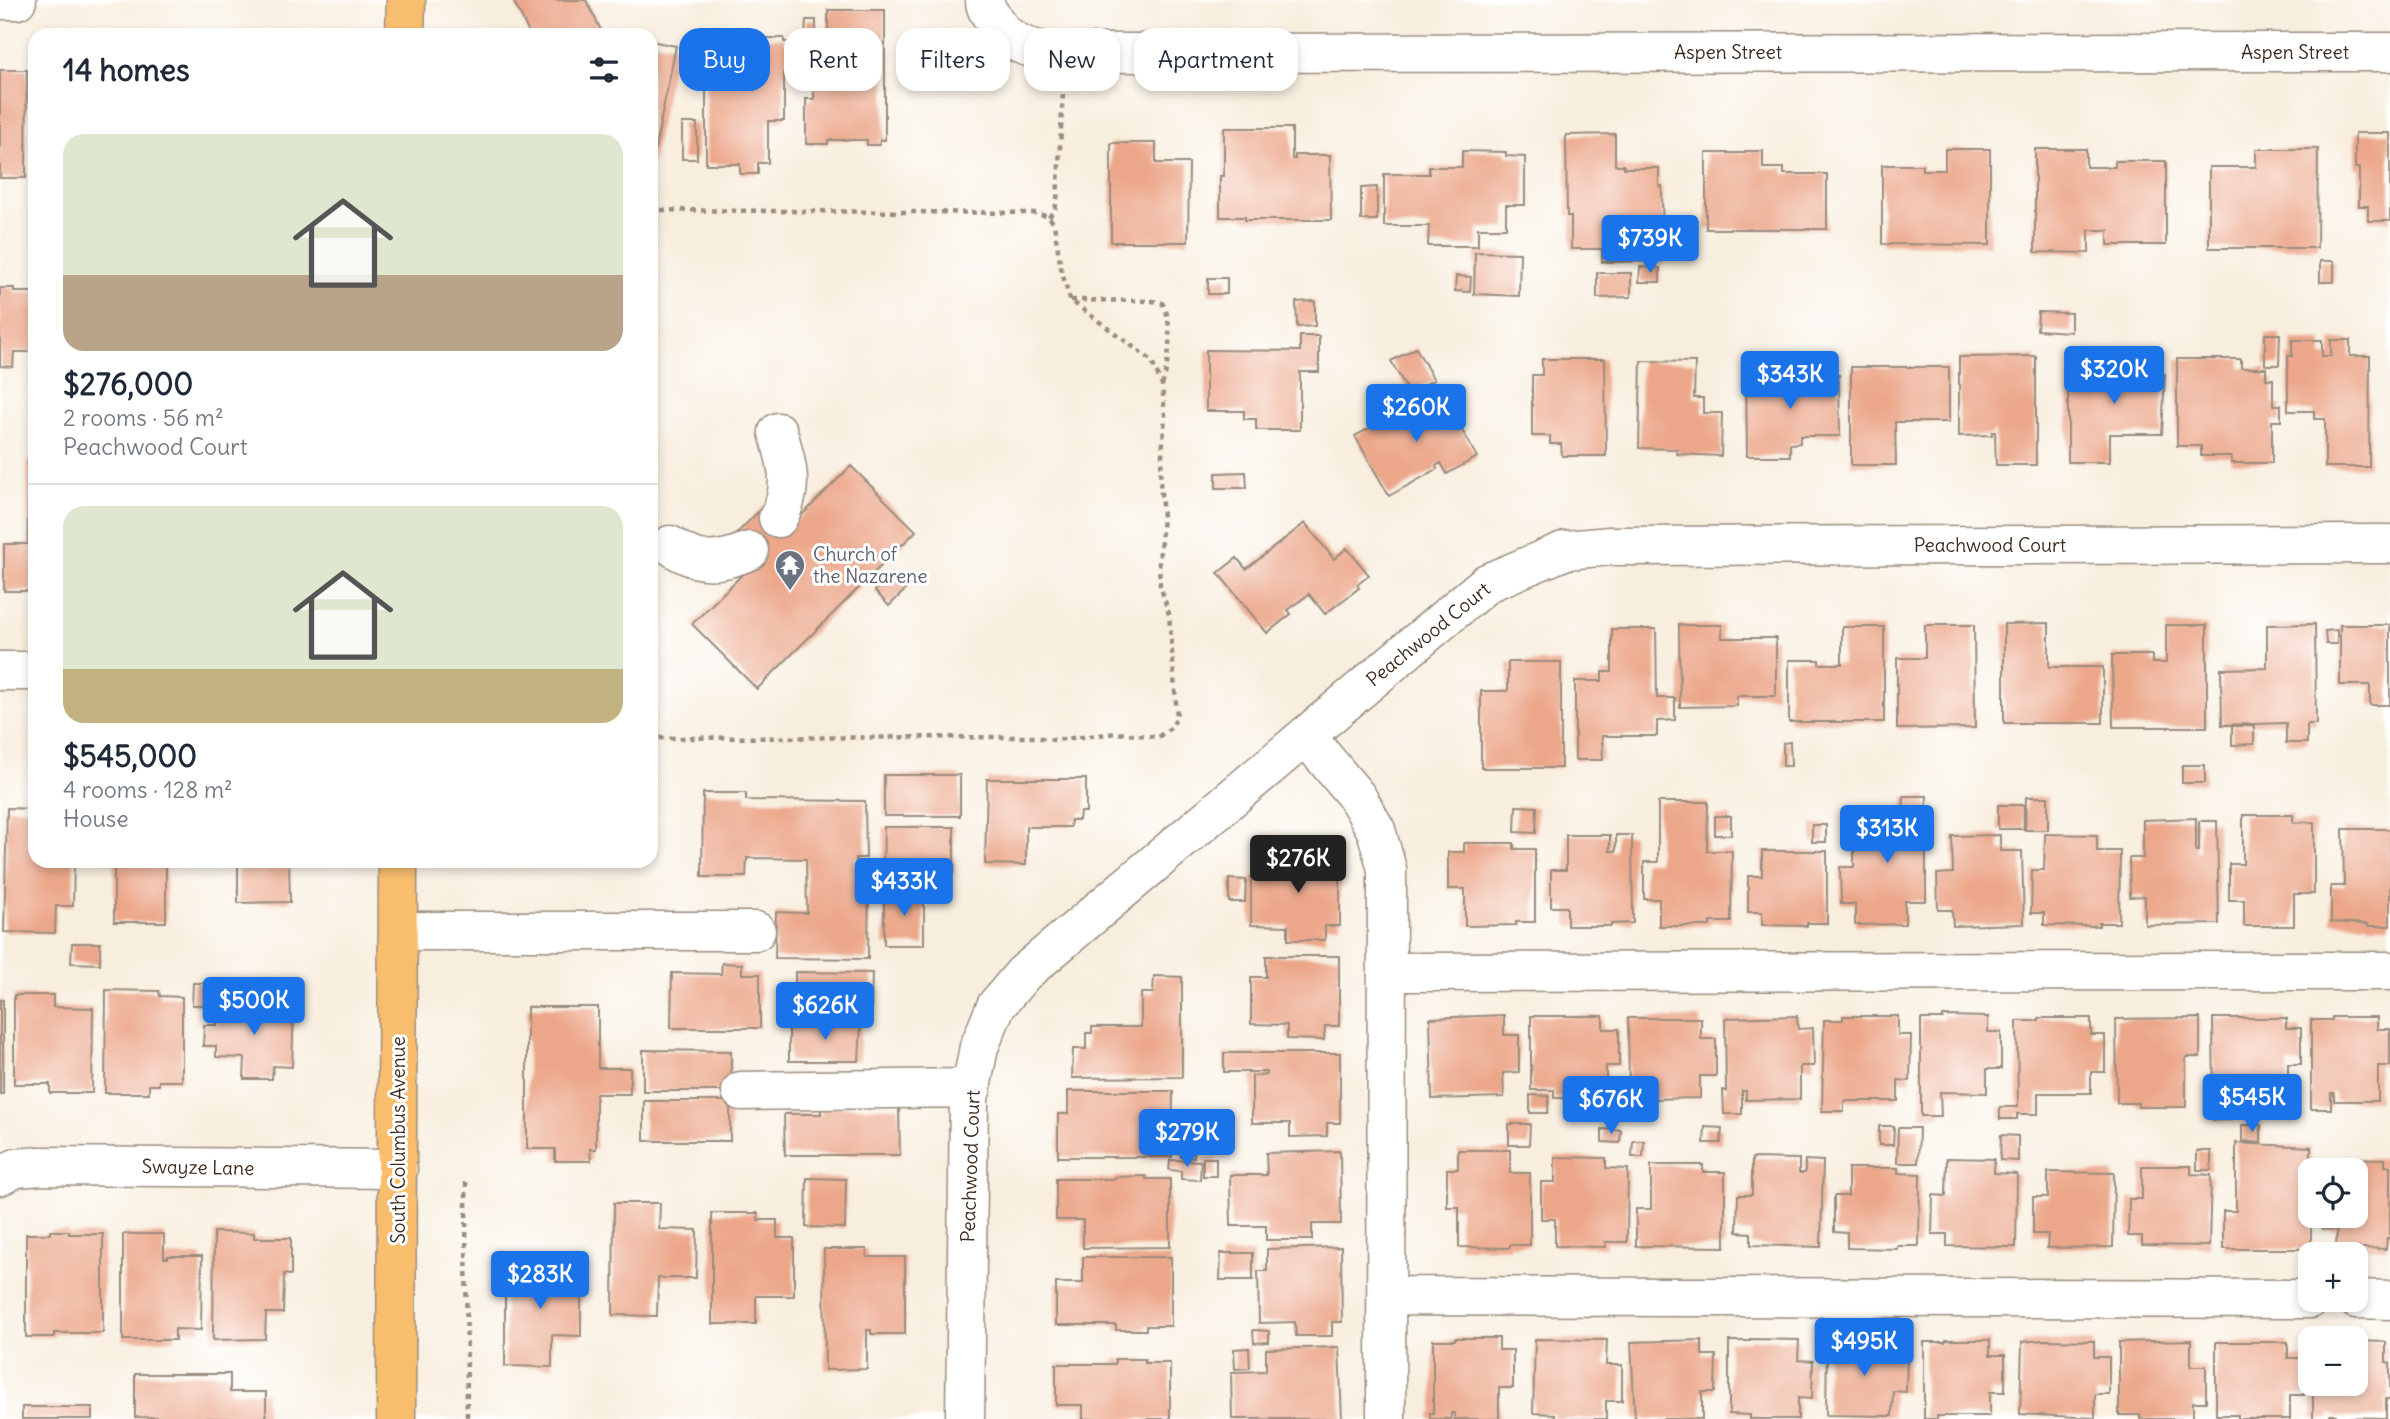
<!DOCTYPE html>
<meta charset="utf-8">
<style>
body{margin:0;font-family:Delius,sans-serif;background:#f2f2f3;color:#1f2937;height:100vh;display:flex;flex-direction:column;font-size:26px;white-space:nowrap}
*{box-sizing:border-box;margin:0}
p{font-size:23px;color:#747a83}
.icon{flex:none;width:38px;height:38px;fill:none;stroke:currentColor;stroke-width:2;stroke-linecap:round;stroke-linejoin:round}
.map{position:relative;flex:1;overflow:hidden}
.panel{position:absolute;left:28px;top:28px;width:630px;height:840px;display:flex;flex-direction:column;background:#fff;border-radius:21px;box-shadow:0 4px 10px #0003}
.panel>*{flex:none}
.top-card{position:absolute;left:679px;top:28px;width:665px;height:63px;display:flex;gap:14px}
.tools{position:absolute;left:2298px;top:1158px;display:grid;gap:14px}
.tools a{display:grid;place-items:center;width:70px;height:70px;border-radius:14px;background:#fff;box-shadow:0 4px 10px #0003;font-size:35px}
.price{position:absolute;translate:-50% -60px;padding:0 16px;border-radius:7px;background:#1a73e8;color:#fff;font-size:23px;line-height:46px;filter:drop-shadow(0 2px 4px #0008)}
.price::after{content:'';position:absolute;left:50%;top:42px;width:21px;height:16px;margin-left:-10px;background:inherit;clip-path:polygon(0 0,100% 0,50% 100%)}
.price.selected{background:#222;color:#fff}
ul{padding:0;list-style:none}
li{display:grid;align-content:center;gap:14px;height:371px;padding:0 35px}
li+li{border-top:2px solid #e0e1e3}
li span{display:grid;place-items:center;height:217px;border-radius:21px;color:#555}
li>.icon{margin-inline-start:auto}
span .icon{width:126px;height:126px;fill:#fffc;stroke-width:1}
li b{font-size:30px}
h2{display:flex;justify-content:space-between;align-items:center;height:84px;padding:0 35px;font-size:30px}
.tag{padding:0 24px;border-radius:21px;background:#fff;box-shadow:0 4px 10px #0003;font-size:24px;line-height:63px}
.tag.selected{background:#1a73e8;color:#fff}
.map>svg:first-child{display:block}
.building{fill:#eca78a}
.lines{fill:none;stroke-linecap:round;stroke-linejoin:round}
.minor-casing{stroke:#9a8c7e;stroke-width:41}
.major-casing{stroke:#9a8c7e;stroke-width:41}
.path{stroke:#9a8c7e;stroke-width:4.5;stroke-dasharray:5 5;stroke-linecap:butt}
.minor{stroke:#fff;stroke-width:38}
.major{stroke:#f9be6d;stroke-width:38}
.labels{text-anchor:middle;stroke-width:6;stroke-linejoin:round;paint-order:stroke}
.street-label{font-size:19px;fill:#3b2a1e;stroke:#fff}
.worship-label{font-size:19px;fill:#5b616d;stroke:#fff;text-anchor:start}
</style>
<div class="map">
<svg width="2390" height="1419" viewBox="0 0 2390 1419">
<rect width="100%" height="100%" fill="#fff"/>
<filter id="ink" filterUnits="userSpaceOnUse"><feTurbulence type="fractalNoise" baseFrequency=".0143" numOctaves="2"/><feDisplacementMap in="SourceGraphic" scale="14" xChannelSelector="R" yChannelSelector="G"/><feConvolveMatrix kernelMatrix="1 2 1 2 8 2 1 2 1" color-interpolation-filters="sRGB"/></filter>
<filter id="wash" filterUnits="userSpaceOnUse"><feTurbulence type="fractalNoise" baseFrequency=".00686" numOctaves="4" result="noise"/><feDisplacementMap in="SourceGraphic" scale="28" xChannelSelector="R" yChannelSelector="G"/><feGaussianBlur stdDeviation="1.57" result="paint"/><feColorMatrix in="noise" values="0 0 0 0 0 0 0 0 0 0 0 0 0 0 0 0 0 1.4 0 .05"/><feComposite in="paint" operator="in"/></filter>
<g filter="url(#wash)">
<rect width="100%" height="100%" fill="#f8eede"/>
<g id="blocks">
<path class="building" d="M513 0H586L603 34 530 35Z
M828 10H885V140H880V145H867V140H828V144H806V99H814V69H828Z
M806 20H816V35H805Z
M738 38H784V42H800V73H784V121H768V163H758V174H740V164H706V79H730V45H738Z
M651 41 676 46 652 163H651Z
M0 70H27L26 178H0Z
M682 123H697V159H682Z
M1224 128H1292V159H1295V155H1330L1331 220H1245V217H1220V176H1224Z
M2355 133H2390V221H2368V206H2359V168H2355Z
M1615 134V165H1624V168H1659V186H1662L1663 261 1602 262V249H1571V216H1567L1566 135Z
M1111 143H1156V163H1189L1188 242H1111Z
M1945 149H1990V245L1882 244V165H1922V170H1945Z
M2035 149H2086V167H2115V161H2166V245H2108V230H2089V253L2035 252Z
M2256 149H2318L2317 248H2209V167H2256Z
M1462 151 1506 152V156L1525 157V205H1506V228H1478V246H1428L1429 226H1384V174H1429V167H1462Z
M1745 151H1763V168H1784V174H1827V229H1706V153H1745Z
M1377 187V220H1361V188Z
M1475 252 1520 253 1519 296 1474 294Z
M2320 261H2334V282H2320Z
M1640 267 1660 268V282H1639Z
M1597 273H1631V297L1597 298Z
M1456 276 1471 277 1470 292 1455 291Z
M1208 278H1227V294H1208Z
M0 288H14V292H35V352H14L13 367 0 366Z
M1315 301V326L1297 327 1296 302Z
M2038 312 2071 313V332L2037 330Z
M2265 334H2280L2279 365H2265Z
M1300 336H1319V372H1300V430H1256V419H1244V411H1206V350L1300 351Z
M2292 340H2322V356H2331V340H2350V356H2370L2369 467H2325V419H2314V411H2288V356H2292Z
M1416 348 1434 380 1409 393 1391 361Z
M2104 355H2156L2155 374H2165L2162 434H2110V462H2068V375H2104Z
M2036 356V465H1996L1995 432H1992V435L1959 436V357Z
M1542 359H1605L1606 456H1562L1561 444H1550V436H1532V375H1542Z
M2177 359H2241V368H2266V379H2273V405H2281V421H2272V463H2231V456H2201V446H2177Z
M1641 361 1695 362 1694 398H1703V413H1722L1721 456 1677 454V449L1639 448Z
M1851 367H1949V422H1895L1896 465H1851Z
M1839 375 1840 436H1800V443L1790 444V456H1747L1746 376Z
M1440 390 1477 457 1447 474 1441 463 1436 466 1437 469 1389 496 1355 436Z
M28 459H35V591H4V544H28Z
M851 466 916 531 757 689 692 624 757 560 734 536 764 506 788 529Z
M1246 472 1247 488H1216V473Z
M1305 523 1334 559 1347 548 1369 575 1357 585 1359 588 1325 614 1309 594 1288 610 1291 614 1267 633 1218 573 1237 558 1246 569Z
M892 574 907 588 889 606 875 591Z
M2049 623V667H2103V723H2004V624Z
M2315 624 2316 724H2307V743H2286V723L2222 725 2221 669 2267 668V625Z
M1679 625H1722V638H1776V696H1737V706L1680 707Z
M1925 625H1974L1975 728 1897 729V658H1925Z
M2166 625H2207V727H2113L2112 655H2152V663H2166Z
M2340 625H2390V705H2370V685H2340Z
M1842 627H1884V722H1789V660H1819V664H1842Z
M1612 629H1656L1657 698H1675V720L1657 721V736H1602L1603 760H1575V681H1602V672H1612Z
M2337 630V644H2326L2325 631Z
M1508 662H1561V768H1481V691H1508Z
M2232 726H2254V744L2232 745Z
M1790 742 1791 766H1783V743Z
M2182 765H2205V783H2182Z
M884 775H960V816H884Z
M987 779H1086V812H1080L1079 820H1071L1070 827H1026V865L985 864Z
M703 793H746V800L865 801 866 858H856V866H869L868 959 775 958 776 912 807 913 806 859 747 858 746 877H702Z
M1904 796H1927L1926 825H1905V827H1926V901H1905V924L1855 925V904H1841L1840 867H1854V814H1903Z
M2026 797H2048V830H2025Z
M1658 802H1708L1707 851H1732L1731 922H1710V926H1659V899H1644V862H1658Z
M1998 805H2024V829H1998Z
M1516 806 1537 807 1536 833 1515 832Z
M7 808 35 809V861H74L73 906H56L55 933 4 932Z
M2243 815H2293V823L2314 822V894H2294V926H2244V900H2229V864H2243Z
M1715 816H1731V835H1715Z
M2196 818V851H2199V821H2217L2219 924 2145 925V896L2130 897 2129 858H2143V820Z
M1812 825H1826V842H1812Z
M884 827H954V872H883Z
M2343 829H2390V926H2368V924L2331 922V886H2344Z
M2045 834 2097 835V851H2120L2119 923H2099V926L2044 925V913H2031L2032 870H2044Z
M1566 835H1610V851H1616V835H1632L1633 923 1611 924V926H1567V907H1551V870H1566Z
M2000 835V851H2022L2024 924 1953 926 1952 910H1938L1937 874 1953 873 1952 836Z
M1464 843H1514V849H1535V922H1516V925L1465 926V889H1448V852H1464Z
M1762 851H1827V923H1807V926L1762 925V912H1748V876H1762Z
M1266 856H1340V926H1325V940H1288V926L1251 925V877H1266Z
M114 861H166V922H114Z
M238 861H289L290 902 238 903Z
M1229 879 1246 880 1245 902H1229Z
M884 890 924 891V945H884Z
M72 943H100V964L71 963Z
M1266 956H1339V1026H1325L1324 1040 1287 1039V1025L1251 1024V977H1266Z
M722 963 742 964V974H760V1028H671L672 973 721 974Z
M795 972 872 973 871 1014H795Z
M1154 976 1182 977V1077L1072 1078 1073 1049H1086V1033H1092V1027H1141V993H1153Z
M193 983H206L205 1005H192Z
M106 990 159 991 160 996 182 997V1081H159V1085H149V1093H105Z
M14 995H53V1007L93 1008 92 1093H50V1084H14Z
M0 1000H3V1094H0Z
M217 1003 294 1006 292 1067 273 1066 272 1079H244L245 1058 216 1057V1046H203L204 1025H217Z
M527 1007H598V1068H630V1094H596V1149H590L591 1161H555V1149H527Z
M1504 1015V1035H1519V1072L1503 1073 1504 1097 1432 1099 1430 1018Z
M1531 1016H1603V1029H1619V1066H1606V1098H1554V1090H1531Z
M1797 1016 1798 1029 1813 1028 1814 1066H1800V1099L1746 1100V1091H1742V1114H1724L1723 1090 1726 1091 1725 1018Z
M1843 1016H1898V1035H1911L1910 1081 1898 1080V1101H1844V1111H1822L1824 1020H1843Z
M1943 1016 1988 1017V1032H2001V1069H1987V1093L1940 1092 1941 1116H1921V1019H1943Z
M2332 1017H2377V1029H2390V1066H2378V1101H2334V1093H2331V1109H2311V1020H2332Z
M1628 1018H1701V1039H1716V1076H1700V1098L1651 1099V1090H1629Z
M2039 1018H2091V1035H2105V1072H2091V1093H2038V1114H2017V1119H2000V1107H2018L2017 1021H2039Z
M2200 1018V1057H2186V1107H2138V1103H2117L2116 1019Z
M2213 1018H2286V1028H2301V1064H2288V1101H2236V1093H2232L2233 1120H2214Z
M789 1024H861L859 1061H789Z
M643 1050 731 1051V1091H643Z
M1224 1053H1340V1123H1327V1136L1290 1137V1123H1252V1076L1266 1075V1072H1224Z
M1068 1091H1173L1172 1157H1058V1114H1068Z
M1530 1095 1549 1096 1548 1113H1530Z
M644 1101H730V1141H644Z
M821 1107H899L900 1155H785L784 1114H821Z
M1509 1124H1530L1529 1145H1509Z
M2242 1125H2261V1143L2242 1141Z
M1879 1126H1894L1893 1145H1879Z
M1705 1127 1722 1128 1721 1143H1704Z
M1898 1128H1919L1918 1163H1897Z
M1602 1129 1621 1130 1620 1143 1602 1142Z
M2001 1135 2018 1136V1161L2000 1160Z
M1633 1141H1644L1643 1157H1632Z
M1181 1142H1194V1157H1181Z
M2236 1143 2311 1147V1249H2223V1211H2236Z
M1458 1150H1510V1173H1530V1245H1510V1248L1459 1247V1207H1447V1169H1458Z
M1340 1151 1341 1224H1312V1240H1266V1226H1231L1230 1175H1267L1266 1153Z
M2197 1151H2211V1170H2197Z
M1555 1157 1606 1158V1168L1628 1169 1627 1242H1605L1606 1247 1555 1246V1219H1541V1182H1555Z
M1203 1158H1216V1176H1203Z
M1752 1158 1799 1159V1173H1805V1160L1823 1161 1821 1247 1751 1245V1233L1737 1232 1738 1195H1752Z
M1947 1158 1994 1159V1173L2017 1174 2016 1247 1947 1246V1234H1932L1933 1195 1946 1196Z
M2337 1158 2385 1159V1166H2390V1238H2387L2386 1249 2336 1247 2337 1230 2322 1229 2323 1216H2356V1171H2337Z
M1170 1160 1201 1161 1200 1180 1181 1179V1171L1169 1170Z
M1651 1165H1703V1172H1725V1247L1636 1246V1209H1651Z
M2142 1166H2191V1174L2211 1175 2209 1246 2142 1245V1236H2128L2129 1199H2142Z
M1848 1168H1898V1173L1920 1174 1919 1246H1897V1249L1847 1248V1233L1834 1232V1196H1848Z
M2048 1172 2114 1173 2113 1247 2047 1248 2048 1234H2033V1197H2048Z
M1146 1176V1179H1170V1247L1083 1248V1220H1056V1179H1115V1177Z
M807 1178 846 1179 845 1228 806 1227Z
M614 1203H660L659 1229 697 1230 696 1278H658L657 1316 613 1315Z
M712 1213H758V1220H777V1238H794V1296H756V1324H712Z
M50 1231H69V1234H103V1333H54V1337H26V1234H50Z
M214 1232 254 1233V1238H291V1275L284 1274 283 1313H266L265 1339 213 1340Z
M123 1234H164V1258H168V1256H202L201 1330 175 1329V1340H123Z
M1341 1247 1342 1322H1332V1336H1296L1295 1322 1259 1323 1258 1271H1267V1249Z
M824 1249H867V1257H905V1334H871V1330H867V1369L825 1370Z
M1221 1253H1253V1280H1220Z
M1083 1257H1171V1326H1146V1330H1116V1325H1056V1283H1083Z
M505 1265H581V1336L552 1335V1367L505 1366Z
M1253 1330 1269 1331V1342L1254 1343Z
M1455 1338H1499V1350H1513V1388H1499V1419H1454V1413H1451V1419H1430V1413H1433V1340H1455Z
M1535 1339 1607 1340 1606 1365H1622V1401H1606V1419H1555V1414L1533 1413Z
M1750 1339 1799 1340 1798 1360 1813 1361 1812 1399 1798 1398V1419H1750V1415L1729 1414V1341H1750Z
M1702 1340V1355H1716L1715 1392H1702V1419H1635L1631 1342Z
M1848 1340H1894L1893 1354H1907L1906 1392 1893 1391 1892 1416 1826 1415 1827 1342H1848Z
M1946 1340H1990V1355H2005V1392H1990V1416H1937V1419H1924V1342H1945Z
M2043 1340 2094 1341V1357H2109V1394H2095V1418L2020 1414 2022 1342Z
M2191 1340V1366H2206V1402H2193V1419H2140V1415H2119V1342Z
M2356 1341 2386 1342V1362L2390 1363V1399H2386V1418L2336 1417V1415H2330V1419H2313V1384H2356Z
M2216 1342H2288V1358H2304V1395H2290V1419H2238V1415H2216Z
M1339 1347 1342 1419H1232L1231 1372 1266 1371V1349Z
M1249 1348 1250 1368 1235 1369 1234 1349Z
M1115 1359H1145V1363H1170V1419H1083V1405H1056V1364H1115Z
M135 1374H230V1392H266V1419L135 1417Z
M22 1407H92V1419H22Z"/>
</g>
</g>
<g filter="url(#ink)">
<use href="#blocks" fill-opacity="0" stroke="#9a8c7e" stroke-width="2"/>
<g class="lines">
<g class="minor-casing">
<path id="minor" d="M0 0H17
M985 0C985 8 989 13 994 20 1010 47 1036 51 1065 53L2390 52
M778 432C787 464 795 487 778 518
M670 545C698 565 718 564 749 551
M0 671H35
M1306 736 1357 797 1376 830 1387 869 1386 1419
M398 931H756
M1387 972 2390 971
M741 1091 972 1088
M0 1176 16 1168 41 1166 398 1169
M1386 1296 2310 1299
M2356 1299 2390 1300
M965 1419 969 1099 979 1047 996 1006 1023 974 1487 583 1566 550 1610 546 2390 544"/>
</g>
<g class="major-casing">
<path id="major" d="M405 35 406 0
M396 1419 398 861"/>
</g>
<path class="path" d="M651 210 1036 213 1049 217 1054 224 1061 269 1070 300 1151 360 1162 385 1165 415 1160 481 1163 517 1159 563 1160 585 1169 614 1177 716 1172 727 1158 737 1117 733 1055 740 1035 737 651 738
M1049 217 1055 209 1057 201 1063 93
M1071 300 1153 301 1162 303C1174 319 1169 367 1162 385
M466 1182 467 1419"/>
<use href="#minor" class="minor"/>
<use href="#major" class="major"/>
</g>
</g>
<defs>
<g id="temple-pin" transform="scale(1.575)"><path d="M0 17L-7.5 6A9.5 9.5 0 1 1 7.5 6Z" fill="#6b7280" stroke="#fff"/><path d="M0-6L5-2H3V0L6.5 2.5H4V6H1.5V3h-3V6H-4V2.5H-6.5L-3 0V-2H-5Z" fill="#fff"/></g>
</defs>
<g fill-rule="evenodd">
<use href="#temple-pin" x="790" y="565"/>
</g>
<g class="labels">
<g class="street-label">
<text x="1728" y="59">Aspen Street</text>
<text x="2295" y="59">Aspen Street</text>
<text x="1990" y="552">Peachwood Court</text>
<text transform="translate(1428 634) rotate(-39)" y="7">Peachwood Court</text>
<text transform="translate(398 1140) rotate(-90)" y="7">South Columbus Avenue</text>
<text transform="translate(970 1166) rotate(-88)" y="7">Peachwood Court</text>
<text transform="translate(198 1167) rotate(1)" y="7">Swayze Lane</text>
</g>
<g class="worship-label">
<text x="813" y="561">Church of<tspan x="813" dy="22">the Nazarene</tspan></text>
</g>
</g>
</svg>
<div class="tools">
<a><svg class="icon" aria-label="locate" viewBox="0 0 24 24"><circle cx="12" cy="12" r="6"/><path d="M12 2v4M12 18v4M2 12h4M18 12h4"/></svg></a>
<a>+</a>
<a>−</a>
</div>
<b class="price" style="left:1650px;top:275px">$739K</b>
<b class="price" style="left:2114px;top:406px">$320K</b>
<b class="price" style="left:1790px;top:411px">$343K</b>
<b class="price" style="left:1416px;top:444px">$260K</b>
<b class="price" style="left:1887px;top:865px">$313K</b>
<b class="price selected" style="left:1298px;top:895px">$276K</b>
<b class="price" style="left:904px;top:918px">$433K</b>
<b class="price" style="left:254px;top:1037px">$500K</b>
<b class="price" style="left:825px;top:1042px">$626K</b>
<b class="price" style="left:2252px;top:1134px">$545K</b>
<b class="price" style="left:1611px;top:1136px">$676K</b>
<b class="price" style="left:1187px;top:1169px">$279K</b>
<b class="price" style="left:540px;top:1311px">$283K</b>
<b class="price" style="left:1864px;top:1378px">$495K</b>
<div class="top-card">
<a class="tag selected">Buy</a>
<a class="tag">Rent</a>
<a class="tag">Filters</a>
<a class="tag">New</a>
<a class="tag">Apartment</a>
</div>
<section class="panel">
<h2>14 homes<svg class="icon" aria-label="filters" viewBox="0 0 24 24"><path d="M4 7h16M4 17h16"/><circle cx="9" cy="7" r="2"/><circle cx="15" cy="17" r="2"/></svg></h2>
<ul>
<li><span style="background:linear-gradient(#dfe7d0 65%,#b9a48a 0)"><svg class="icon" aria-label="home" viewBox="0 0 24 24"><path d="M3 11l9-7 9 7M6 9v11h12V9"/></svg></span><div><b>$276,000</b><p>2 rooms · 56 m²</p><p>Peachwood Court</p></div></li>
<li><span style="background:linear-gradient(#dfe7d0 75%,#c2b280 0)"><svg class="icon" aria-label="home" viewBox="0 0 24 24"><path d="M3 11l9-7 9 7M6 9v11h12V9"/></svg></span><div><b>$545,000</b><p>4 rooms · 128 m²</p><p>House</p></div></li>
</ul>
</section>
</div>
